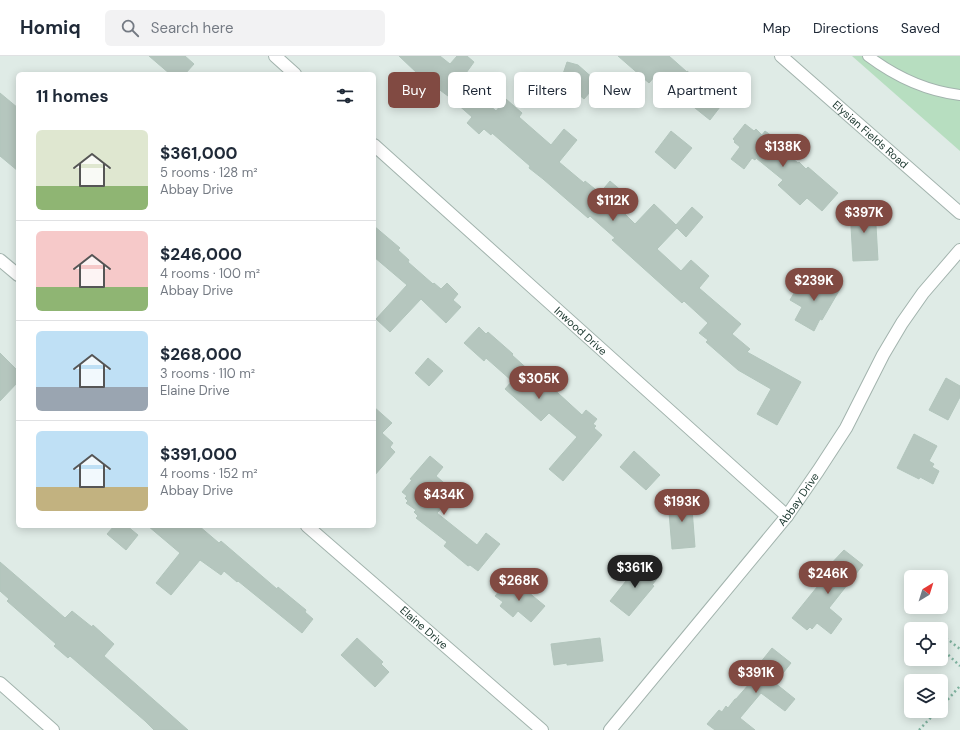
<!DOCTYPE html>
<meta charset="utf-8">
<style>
body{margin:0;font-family:"DM Sans",sans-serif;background:#f2f2f3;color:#1f2937;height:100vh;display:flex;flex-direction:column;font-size:15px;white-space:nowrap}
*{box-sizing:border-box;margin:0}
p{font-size:13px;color:#747a83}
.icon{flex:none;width:22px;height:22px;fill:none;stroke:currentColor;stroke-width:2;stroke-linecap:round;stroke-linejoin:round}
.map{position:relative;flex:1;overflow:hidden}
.drawer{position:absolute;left:16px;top:16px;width:360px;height:456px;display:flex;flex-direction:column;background:#fff;border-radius:6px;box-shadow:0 2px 10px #0003}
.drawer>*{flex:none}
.guide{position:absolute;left:388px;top:16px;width:380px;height:36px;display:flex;gap:8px}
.needle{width:26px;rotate:38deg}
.tools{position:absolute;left:904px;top:514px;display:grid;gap:8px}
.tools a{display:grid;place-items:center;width:44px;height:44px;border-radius:6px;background:#fff;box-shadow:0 2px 10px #0003;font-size:20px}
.price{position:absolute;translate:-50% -34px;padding:0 9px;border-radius:14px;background:#814a42;color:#fff;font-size:13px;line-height:26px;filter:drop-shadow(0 1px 2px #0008)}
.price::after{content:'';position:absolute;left:50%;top:24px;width:12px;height:9px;margin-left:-6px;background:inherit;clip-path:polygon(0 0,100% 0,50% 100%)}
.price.selected{background:#222;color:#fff}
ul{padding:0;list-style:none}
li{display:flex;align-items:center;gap:12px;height:100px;padding:0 20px}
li+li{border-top:1px solid #e0e1e3}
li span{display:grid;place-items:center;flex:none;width:112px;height:80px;border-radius:6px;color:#555}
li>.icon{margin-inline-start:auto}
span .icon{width:48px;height:48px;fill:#fffc;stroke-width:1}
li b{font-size:17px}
h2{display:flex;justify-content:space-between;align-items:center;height:48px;padding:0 20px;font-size:17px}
.pill{padding:0 14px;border-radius:6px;background:#fff;box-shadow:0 2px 10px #0003;font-size:14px;line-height:36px}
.pill.selected{background:#814a42;color:#fff}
header{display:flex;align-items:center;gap:24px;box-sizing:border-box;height:56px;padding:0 20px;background:#fff;border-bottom:1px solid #e0e1e3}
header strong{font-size:19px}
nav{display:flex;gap:22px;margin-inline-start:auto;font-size:14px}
.search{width:280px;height:36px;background:#f2f2f3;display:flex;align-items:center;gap:10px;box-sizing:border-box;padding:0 14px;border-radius:6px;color:#747a83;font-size:15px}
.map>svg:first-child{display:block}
.green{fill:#b7dec0}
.building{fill:#b5c6be;stroke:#b2c5bc}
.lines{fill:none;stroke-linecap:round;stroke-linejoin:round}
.service-casing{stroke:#a2b3ad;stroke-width:12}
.minor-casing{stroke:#a2b3ad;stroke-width:14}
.path{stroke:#7eb19e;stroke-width:2.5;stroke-dasharray:2 3;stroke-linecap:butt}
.service{stroke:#fff;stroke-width:10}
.minor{stroke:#fff;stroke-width:12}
.labels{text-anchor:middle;stroke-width:3.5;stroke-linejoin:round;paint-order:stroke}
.street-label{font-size:11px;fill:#203c33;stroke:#f0f8f4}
</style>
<header>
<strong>Homiq</strong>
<div class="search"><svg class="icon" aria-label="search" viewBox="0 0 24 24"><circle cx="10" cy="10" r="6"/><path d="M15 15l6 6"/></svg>Search here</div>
<nav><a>Map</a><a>Directions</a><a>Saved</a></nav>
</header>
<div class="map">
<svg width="960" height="674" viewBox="0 0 960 674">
<rect width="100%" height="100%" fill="#dfebe6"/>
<path class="green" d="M852 0H960V95Z"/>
<path class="building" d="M149 0H185L194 8 185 18H170Z
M399 0H440L450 8 457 0H467L474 6 461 24 496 55 506 43 522 57 519 61 551 89 564 73 577 84 559 106 584 127 585 125 600 137 610 125 624 137 614 147 635 168 654 148 676 169 692 151 703 161 686 181 677 172 657 193 681 215 691 204 709 220 699 232 741 268 732 278 750 293 747 296 801 326 777 369 757 358 771 333 738 314 706 286 708 284 699 277 708 267 684 245 682 247 612 184 615 182 590 160 588 162 543 123 529 112 530 110 492 77 491 79 484 73 479 78 467 67 472 61 448 40 418 18Z
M618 0H669L687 16V15L717 38 715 41 723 47 710 64 655 20 649 27Z
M567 6 578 9 603 31 596 29 584 43 572 33 579 25 562 21Z
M0 37 18 52V115L0 100Z
M745 68 754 75 756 73 762 79 765 75 779 85 776 89 798 107 799 106 806 113 808 111 838 137 822 155 807 142 800 149 778 129 783 124 756 102 755 104 752 102 744 113 731 103 740 91 734 86 735 85 733 83Z
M671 75 692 92 675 113 655 96Z
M875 152 878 204 853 205 850 153Z
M374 170 400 192 398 194 409 204 408 206 433 228 434 227 441 233 447 227 458 238 453 244 461 251 446 267 421 243 390 276 376 263 407 229 374 201Z
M820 221 840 233 822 264 820 263 814 275 795 264 802 251 790 244 801 225 813 232Z
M479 271 486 278 488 276 513 298 512 299 533 318 535 316 582 359 586 354 597 363 593 368 596 370 594 372 602 379 563 425 549 413 577 381 549 357 541 365 505 333 512 325 486 302 484 305 464 287Z
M0 297 18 315V326L0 345Z
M428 302 443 315 429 330 415 317Z
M946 322 960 330V341L948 364 929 354Z
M374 351 392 367 382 377 393 387 390 391 395 396 374 420Z
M914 378 937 390 929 405 934 408 932 411 939 415 933 428 920 421 919 423 897 412Z
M634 395 660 419 646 434 620 411Z
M430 400 443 411 436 420 450 432 438 445 444 449 437 457 477 489 486 477 500 488 478 515 470 509 468 510 444 490 447 486 416 462 418 460 414 456 416 454 406 447 408 445 405 442 407 440 402 436 412 424 410 423Z
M691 440 695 491 672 493 669 456 673 455 672 441Z
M114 470H127L138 479 126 494 107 478Z
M148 470H199L219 487 221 485 277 533 278 531 306 554 305 556 313 563 302 577 238 525 237 526 224 515 221 519 200 504 171 539 156 527 180 497Z
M844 494 863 509 829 552 842 563 831 578 817 567 812 573 810 571 807 574 792 562 830 515 827 512Z
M642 505 660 519 652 529 654 530 629 560 610 545Z
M0 506 65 562 72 555 92 571 93 569 114 588 104 600 188 674H154L145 665 70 600 68 602 54 590 56 588 7 545 9 543 0 535Z
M509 524 520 533 522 531 545 550 531 566 518 555 513 561 500 550 503 546 495 540Z
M357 582 383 606 381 608 389 616 375 631 341 599Z
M600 582 603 605 567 609V607L554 609 551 588Z
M772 592 791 607 775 627 795 643 785 655 761 637 740 662 755 674H715L707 668 719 654 722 656 726 650 728 652 735 643H736L757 619 755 618 762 609 760 607Z"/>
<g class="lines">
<g class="service-casing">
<path id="service" d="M868 0C896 21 926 35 960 39"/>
</g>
<g class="minor-casing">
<g id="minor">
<path d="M275 0 295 18"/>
<path id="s1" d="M781 0 960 157"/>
<path id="s2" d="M374 89 787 460"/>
<path d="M0 204 18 219"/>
<path id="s3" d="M307 470 542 674"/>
<path d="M0 627 53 674"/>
<path id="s4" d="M610 674 787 460 818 415 846 372 883 299 902 267 923 237 960 194"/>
</g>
</g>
<path class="path" d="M946 582 960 593
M941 592 960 610
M941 651 960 630
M919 674 937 655"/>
<use href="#service" class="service"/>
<use href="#minor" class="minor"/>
</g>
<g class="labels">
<g class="street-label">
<text dy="4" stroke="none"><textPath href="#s1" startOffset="119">Elysian Fields Road</textPath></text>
<text dy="4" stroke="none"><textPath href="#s2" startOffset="278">Inwood Drive</textPath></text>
<text dy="4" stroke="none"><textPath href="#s4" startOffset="298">Abbay Drive</textPath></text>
<text dy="4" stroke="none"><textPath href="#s3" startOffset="155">Elaine Drive</textPath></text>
</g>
</g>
</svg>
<div class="tools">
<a><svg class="needle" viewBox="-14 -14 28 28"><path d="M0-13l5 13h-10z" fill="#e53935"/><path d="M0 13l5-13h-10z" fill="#747a83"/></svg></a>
<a><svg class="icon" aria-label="locate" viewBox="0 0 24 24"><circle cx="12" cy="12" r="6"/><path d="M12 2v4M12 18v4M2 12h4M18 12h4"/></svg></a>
<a><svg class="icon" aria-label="layers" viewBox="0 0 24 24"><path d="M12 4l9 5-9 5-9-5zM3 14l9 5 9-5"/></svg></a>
</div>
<b class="price" style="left:783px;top:112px">$138K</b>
<b class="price" style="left:613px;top:166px">$112K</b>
<b class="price" style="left:864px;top:178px">$397K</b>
<b class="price" style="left:814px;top:246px">$239K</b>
<b class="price" style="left:539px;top:344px">$305K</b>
<b class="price" style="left:444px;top:460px">$434K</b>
<b class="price" style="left:682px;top:467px">$193K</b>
<b class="price selected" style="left:635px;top:533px">$361K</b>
<b class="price" style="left:828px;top:539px">$246K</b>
<b class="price" style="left:519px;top:546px">$268K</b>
<b class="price" style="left:756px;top:638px">$391K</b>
<div class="guide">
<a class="pill selected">Buy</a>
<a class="pill">Rent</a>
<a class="pill">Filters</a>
<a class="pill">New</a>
<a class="pill">Apartment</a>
</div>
<section class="drawer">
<h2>11 homes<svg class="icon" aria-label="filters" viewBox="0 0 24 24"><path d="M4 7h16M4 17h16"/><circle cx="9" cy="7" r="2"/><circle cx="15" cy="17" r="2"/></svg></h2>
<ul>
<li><span style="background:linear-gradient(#dfe7d0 70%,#8fb573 0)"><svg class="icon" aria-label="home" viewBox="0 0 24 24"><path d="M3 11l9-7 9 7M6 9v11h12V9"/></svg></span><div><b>$361,000</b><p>5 rooms · 128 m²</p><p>Abbay Drive</p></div></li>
<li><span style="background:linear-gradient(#f6c9c9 70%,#8fb573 0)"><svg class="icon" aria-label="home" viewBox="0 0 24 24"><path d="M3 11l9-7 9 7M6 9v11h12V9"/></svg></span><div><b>$246,000</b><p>4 rooms · 100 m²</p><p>Abbay Drive</p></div></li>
<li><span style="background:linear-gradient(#bfe0f5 70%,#9aa5b1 0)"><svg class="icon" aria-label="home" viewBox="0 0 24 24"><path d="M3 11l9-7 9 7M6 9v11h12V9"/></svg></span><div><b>$268,000</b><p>3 rooms · 110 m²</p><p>Elaine Drive</p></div></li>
<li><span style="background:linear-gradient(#bfe0f5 70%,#c2b280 0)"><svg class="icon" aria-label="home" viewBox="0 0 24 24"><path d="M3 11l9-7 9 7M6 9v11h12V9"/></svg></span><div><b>$391,000</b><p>4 rooms · 152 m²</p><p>Abbay Drive</p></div></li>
</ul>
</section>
</div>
